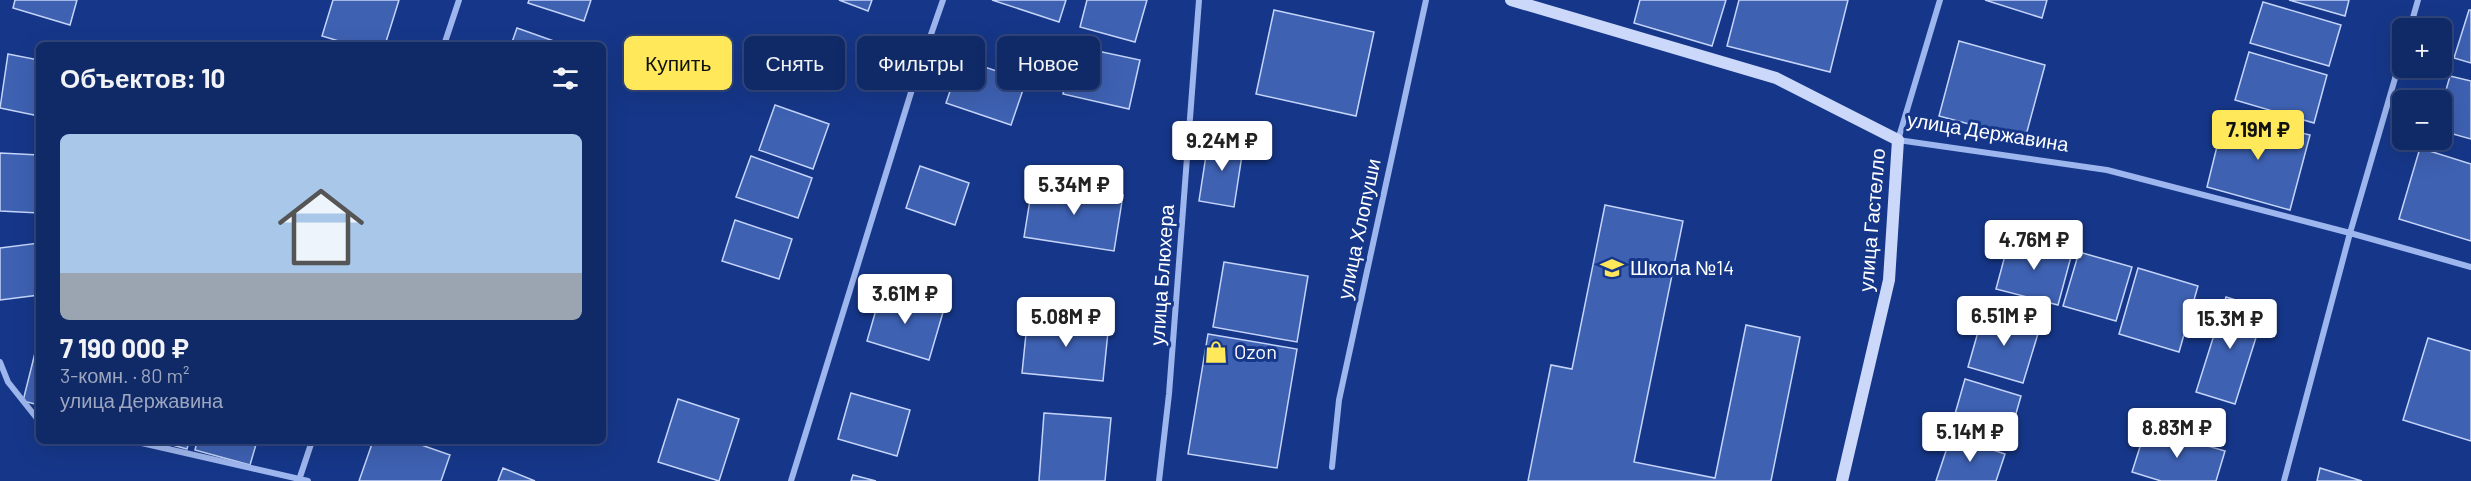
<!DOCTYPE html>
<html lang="ru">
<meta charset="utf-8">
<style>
body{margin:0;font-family:Barlow,sans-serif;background:#1e3570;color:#f1f3f6;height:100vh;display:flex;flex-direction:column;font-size:22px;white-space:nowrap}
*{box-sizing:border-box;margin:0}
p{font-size:20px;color:#9ca6c0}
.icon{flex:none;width:33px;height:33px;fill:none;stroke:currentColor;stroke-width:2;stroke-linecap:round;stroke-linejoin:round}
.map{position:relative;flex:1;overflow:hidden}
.panel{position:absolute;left:36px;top:42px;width:570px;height:402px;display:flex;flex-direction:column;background:#102967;border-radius:9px;box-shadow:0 6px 24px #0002,0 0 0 2px #30457b}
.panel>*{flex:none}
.top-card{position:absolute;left:624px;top:36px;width:570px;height:54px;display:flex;gap:12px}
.buttons{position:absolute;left:2392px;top:18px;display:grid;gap:12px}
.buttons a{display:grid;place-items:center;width:60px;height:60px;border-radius:9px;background:#102967;box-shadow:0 6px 24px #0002,0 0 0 2px #30457b;font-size:30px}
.price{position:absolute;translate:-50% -51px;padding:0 14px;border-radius:6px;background:#fff;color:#222;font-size:20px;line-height:39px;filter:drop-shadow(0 2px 3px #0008)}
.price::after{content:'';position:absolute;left:50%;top:36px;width:18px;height:14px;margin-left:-9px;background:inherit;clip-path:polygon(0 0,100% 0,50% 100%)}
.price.on{background:#ffe95b;color:#111}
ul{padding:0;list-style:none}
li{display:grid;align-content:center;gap:12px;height:318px;padding:0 24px}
li span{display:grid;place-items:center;height:186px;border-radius:9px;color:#555}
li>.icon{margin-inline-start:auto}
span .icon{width:108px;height:108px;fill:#fffc;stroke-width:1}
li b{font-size:26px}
h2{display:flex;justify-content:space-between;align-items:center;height:72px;padding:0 24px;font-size:26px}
.tag{padding:0 21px;border-radius:9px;background:#102967;box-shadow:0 6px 24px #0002,0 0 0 2px #30457b;font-size:21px;line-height:54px}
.tag.on{background:#ffe95b;color:#111}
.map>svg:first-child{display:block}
.building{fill:#3e61b2;stroke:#c4d4fa;stroke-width:1.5}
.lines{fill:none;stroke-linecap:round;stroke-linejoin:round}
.street{stroke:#9eb6ee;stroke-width:6}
.secondary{stroke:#cbd8fa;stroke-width:12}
.labels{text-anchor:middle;stroke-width:6;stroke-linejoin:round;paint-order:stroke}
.street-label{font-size:20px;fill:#fff;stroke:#163789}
.poi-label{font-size:20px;fill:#fff;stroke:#163789;text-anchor:start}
</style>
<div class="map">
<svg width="2471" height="481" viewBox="0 0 2471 481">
<rect width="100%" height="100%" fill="#163789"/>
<path class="building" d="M15 0H77L70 25 13 8Z
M333 0H399L385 45H352L322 36Z
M529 0H591L584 21 528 3Z
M839 0H872L868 11Z
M992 0H1066L1059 22Z
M1087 0H1147L1135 42 1080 27Z
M1640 0H1726L1712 46 1634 23Z
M1739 0H1848L1830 72 1727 46Z
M1985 0H2047L2042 18Z
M2289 0H2349L2345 16Z
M2263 2 2341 25 2329 66 2250 43Z
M1274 10 1374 32 1356 116 1256 94Z
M2469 10H2471V63L2454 58Z
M517 28 565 45H511Z
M1959 41 2045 65 2025 139 1939 116Z
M1074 46 1140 60 1129 109 1063 94Z
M2249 52 2327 75 2314 123 2235 100Z
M8 54 39 60V116L0 108Z
M961 59 1026 81 1011 125 946 103Z
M2450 76 2471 81V139L2442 131V104Z
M775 105 829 124 813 169 759 150Z
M2225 114 2310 135 2290 210 2207 187Z
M1209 136 1244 142 1234 207 1199 201Z
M2420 148 2471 164V241L2399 219Z
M0 153 39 155V213L0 211Z
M751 156 812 178 798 218 736 197Z
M920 166 969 183 955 225 906 208Z
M1033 181 1123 195 1114 251 1024 237Z
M1605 205 1683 221 1634 462 1715 478 1746 325 1800 337 1771 481H1528L1551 365 1572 369Z
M735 220 792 239 779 279 722 261Z
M2010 237 2072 253 2058 305 1996 289Z
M39 243V295L0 300V248Z
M2079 252 2132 267 2116 321 2063 306Z
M1224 262 1308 276 1297 342 1213 327Z
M2138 268 2198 286 2179 352 2119 334Z
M882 289 944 309 929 360 867 341Z
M2226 297 2265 309 2235 404 2196 392Z
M1984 311 2040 327 2023 383 1968 367Z
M1028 314 1109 322 1103 381 1022 373Z
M1208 334 1297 349 1277 468 1188 454Z
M39 337V405L23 401Z
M2428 338 2471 351V441L2403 420Z
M1965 379 2021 396 2007 445 1951 428Z
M851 393 910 410 897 456 838 439Z
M678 399 739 419 719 481 658 462Z
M1044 413 1111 418 1105 481H1039Z
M2146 428 2225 451 2216 481H2161L2132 472Z
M1951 436 2005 454 1996 481H1936Z
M158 441H189L187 449Z
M197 441H257L250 465 195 450Z
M373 441H410L450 455 441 481H359Z
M503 468 535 481H498Z
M2320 468 2362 481H2317Z
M853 475 876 481H851Z"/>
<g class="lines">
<path class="street" d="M1940 0 1898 140 2107 170 2350 233 2471 267
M2410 28 2418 0
M444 45 459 0
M0 362 8 382 39 421
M133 441 308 481
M1332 467 1339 400 1426 0
M299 480 312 441
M791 481 913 86 943 0
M1159 481 1169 394 1199 0
M2284 481 2350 233 2403 51"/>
<path class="secondary" d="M1511 0 1776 78 1898 140 1889 280 1842 481"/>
</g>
<defs>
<g id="school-bare" transform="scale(1.8)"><path d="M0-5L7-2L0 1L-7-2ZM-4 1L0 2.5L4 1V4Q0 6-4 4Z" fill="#ffe95b" stroke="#163789" stroke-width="2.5" paint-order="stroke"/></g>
<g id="shop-bare" transform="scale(1.8)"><path d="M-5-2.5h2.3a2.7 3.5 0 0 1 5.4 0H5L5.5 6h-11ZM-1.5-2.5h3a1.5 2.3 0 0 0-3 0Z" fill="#ffe95b" stroke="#163789" stroke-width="2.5" paint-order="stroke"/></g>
</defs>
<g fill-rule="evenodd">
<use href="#school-bare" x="1612" y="268"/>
<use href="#shop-bare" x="1216" y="352"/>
</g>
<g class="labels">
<g class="street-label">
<text transform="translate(1988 132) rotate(9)" y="7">улица Державина</text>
<text transform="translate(1872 220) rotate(-85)" y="7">улица Гастелло</text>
<text transform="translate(1359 229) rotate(-78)" y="7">улица Хлопуши</text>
<text transform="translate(1162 275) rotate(-86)" y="7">улица Блюхера</text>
</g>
<g class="poi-label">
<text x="1630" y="275">Школа №14</text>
<text x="1234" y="359">Ozon</text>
</g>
</g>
</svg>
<div class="buttons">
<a>+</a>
<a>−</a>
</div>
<b class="price on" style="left:2258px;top:161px">7.19M ₽</b>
<b class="price" style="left:1222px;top:172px">9.24M ₽</b>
<b class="price" style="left:1074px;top:216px">5.34M ₽</b>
<b class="price" style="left:2034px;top:271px">4.76M ₽</b>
<b class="price" style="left:905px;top:325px">3.61M ₽</b>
<b class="price" style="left:2004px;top:347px">6.51M ₽</b>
<b class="price" style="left:1066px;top:348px">5.08M ₽</b>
<b class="price" style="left:2230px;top:350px">15.3M ₽</b>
<b class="price" style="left:2177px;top:459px">8.83M ₽</b>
<b class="price" style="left:1970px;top:463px">5.14M ₽</b>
<div class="top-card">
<a class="tag on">Купить</a>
<a class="tag">Снять</a>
<a class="tag">Фильтры</a>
<a class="tag">Новое</a>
</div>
<section class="panel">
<h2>Объектов: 10<svg class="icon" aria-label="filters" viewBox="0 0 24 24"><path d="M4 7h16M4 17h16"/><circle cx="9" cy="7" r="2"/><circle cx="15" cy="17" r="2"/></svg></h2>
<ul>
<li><span style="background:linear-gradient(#a9c7e8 75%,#9aa5b1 0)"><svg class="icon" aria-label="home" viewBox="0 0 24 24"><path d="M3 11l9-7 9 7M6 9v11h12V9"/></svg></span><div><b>7 190 000 ₽</b><p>3-комн. · 80 m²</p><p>улица Державина</p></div></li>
</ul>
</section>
</div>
